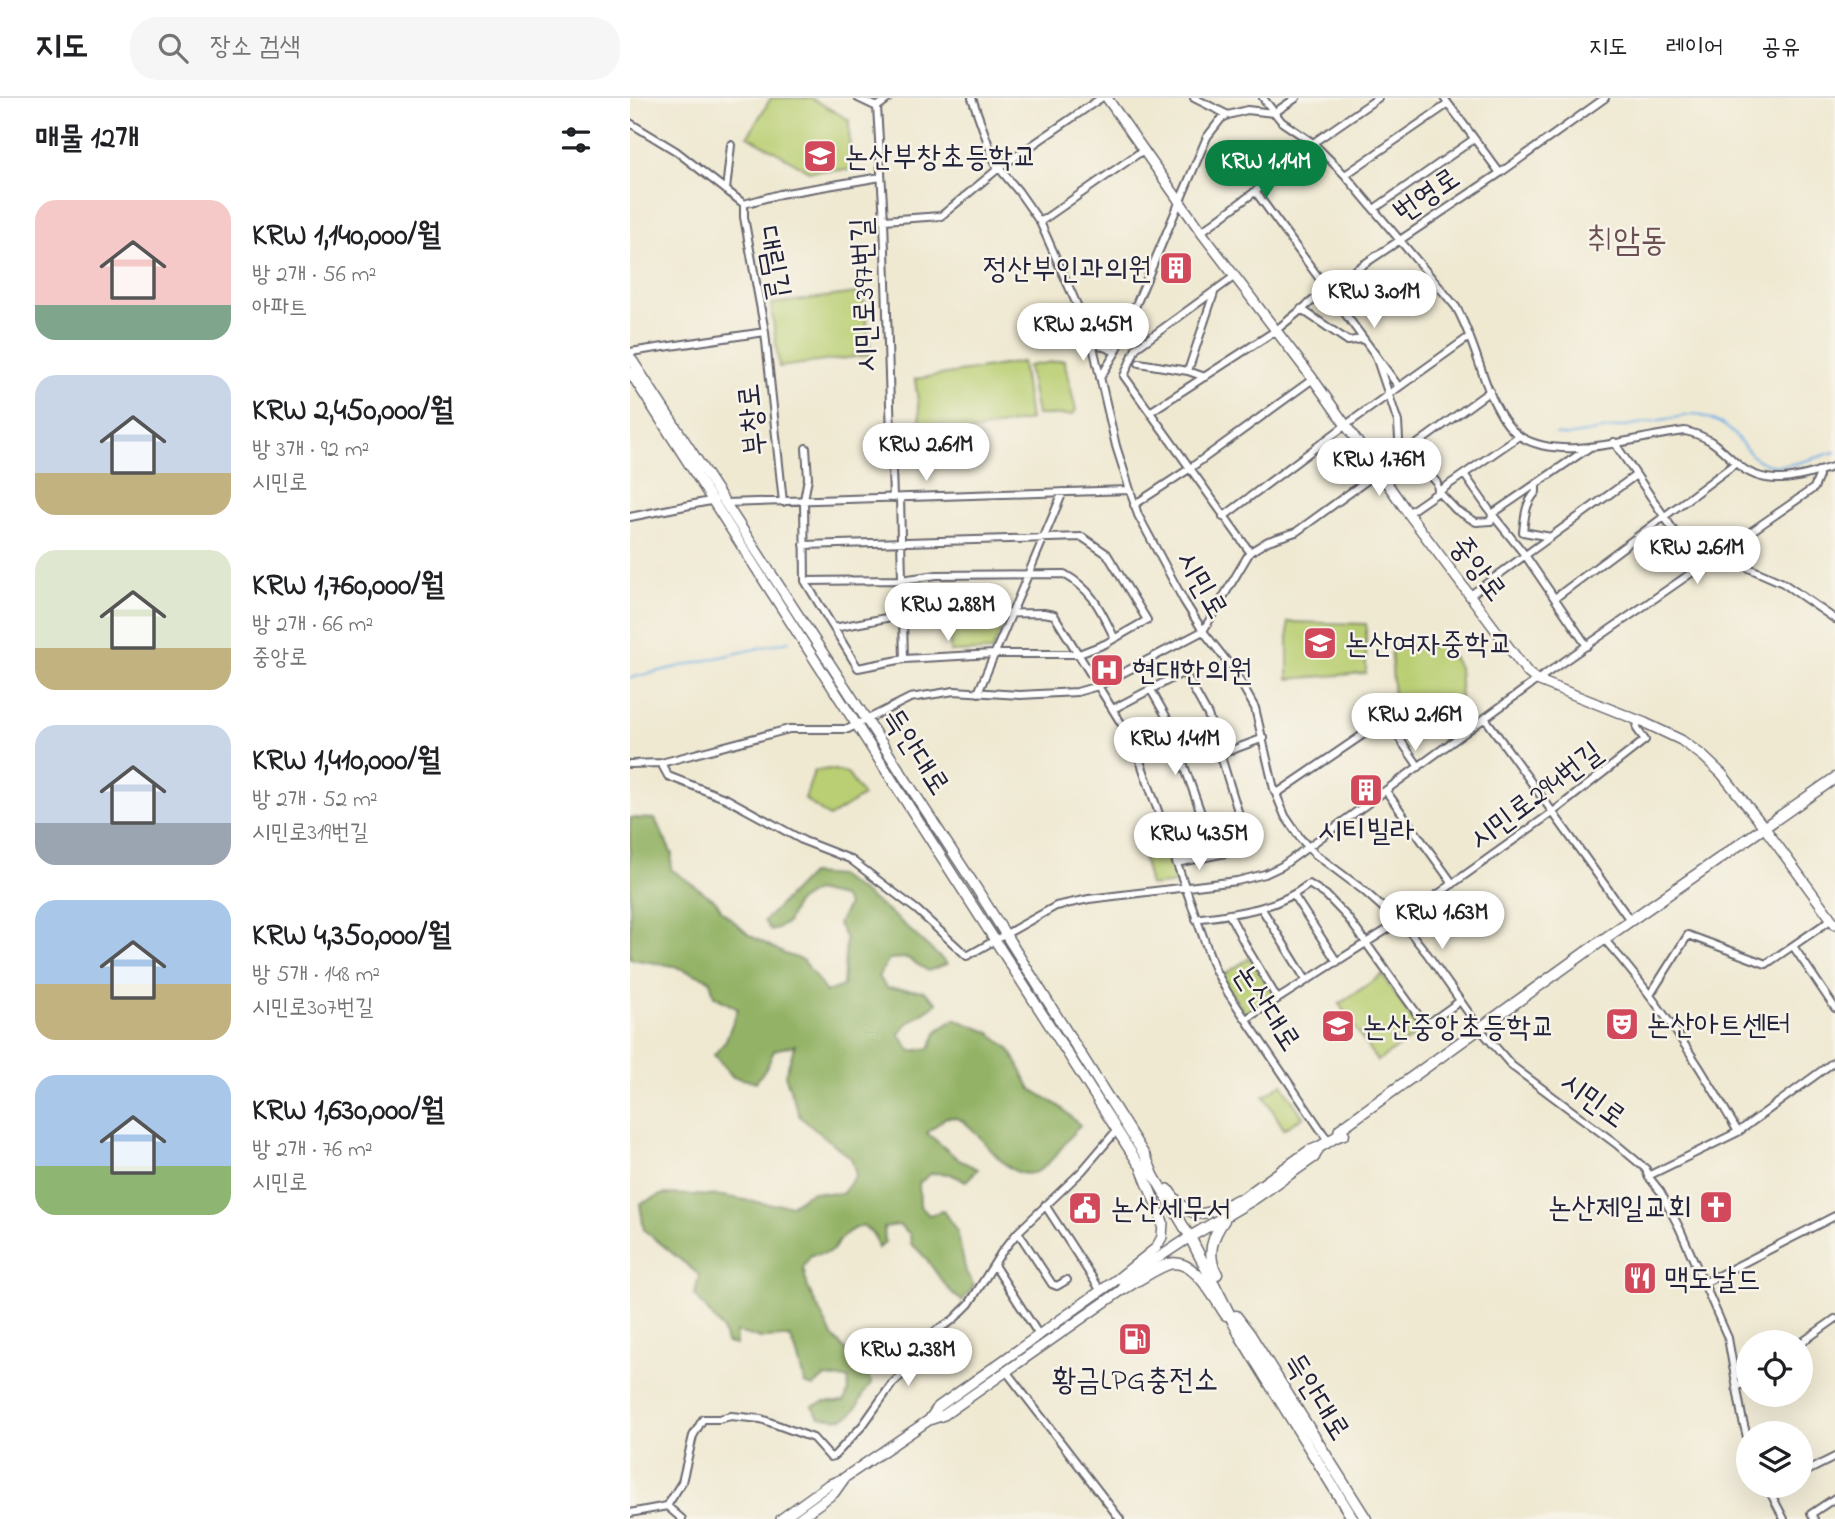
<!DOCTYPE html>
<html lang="ko">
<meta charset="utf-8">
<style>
body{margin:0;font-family:"Indie Flower","Poor Story",sans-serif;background:#f6f6f6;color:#202124;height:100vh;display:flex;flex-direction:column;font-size:26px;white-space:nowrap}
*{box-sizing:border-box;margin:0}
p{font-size:23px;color:#757577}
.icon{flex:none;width:38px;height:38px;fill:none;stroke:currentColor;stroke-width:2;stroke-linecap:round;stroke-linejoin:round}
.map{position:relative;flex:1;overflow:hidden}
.drawer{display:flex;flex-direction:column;background:#fff;width:630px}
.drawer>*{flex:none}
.tools{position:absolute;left:1106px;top:1232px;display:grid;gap:14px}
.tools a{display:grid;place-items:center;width:77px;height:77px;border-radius:50%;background:#fff;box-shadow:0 7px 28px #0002;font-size:35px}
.price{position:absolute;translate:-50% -60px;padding:0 16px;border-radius:24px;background:#fff;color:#222;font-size:23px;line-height:46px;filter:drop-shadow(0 2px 4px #0008)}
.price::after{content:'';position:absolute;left:50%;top:42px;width:21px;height:16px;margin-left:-10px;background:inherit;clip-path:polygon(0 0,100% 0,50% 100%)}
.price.current{background:#0b8043;color:#fff}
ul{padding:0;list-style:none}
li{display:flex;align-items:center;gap:21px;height:175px;padding:0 35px}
li span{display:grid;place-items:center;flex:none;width:196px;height:140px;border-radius:21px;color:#555}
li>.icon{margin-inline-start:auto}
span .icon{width:84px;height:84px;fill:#fffc;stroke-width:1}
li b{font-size:30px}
h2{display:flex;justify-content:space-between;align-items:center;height:84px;padding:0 35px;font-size:30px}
header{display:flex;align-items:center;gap:42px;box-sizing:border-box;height:98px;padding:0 35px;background:#fff;border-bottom:2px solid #e0e0e0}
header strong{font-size:33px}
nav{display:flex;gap:38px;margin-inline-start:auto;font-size:24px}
.search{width:490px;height:63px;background:#f6f6f6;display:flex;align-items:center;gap:18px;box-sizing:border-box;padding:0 24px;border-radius:28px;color:#757577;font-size:26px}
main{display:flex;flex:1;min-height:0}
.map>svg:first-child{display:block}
.green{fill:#bacf73;stroke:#6e7857;stroke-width:2}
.forest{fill:#93b265;stroke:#5a6a50;stroke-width:2}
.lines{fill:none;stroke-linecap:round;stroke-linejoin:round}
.stream{stroke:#71afe4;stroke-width:2}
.street-casing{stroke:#6a6870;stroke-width:10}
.secondary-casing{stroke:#6a6870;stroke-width:12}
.primary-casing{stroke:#6a6870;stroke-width:13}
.street{stroke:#fff;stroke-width:6}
.secondary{stroke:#fff;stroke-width:9}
.primary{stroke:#fff;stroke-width:10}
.labels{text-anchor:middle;stroke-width:5;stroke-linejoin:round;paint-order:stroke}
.poi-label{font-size:30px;fill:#22223b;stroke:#f7f3e8;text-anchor:start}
.street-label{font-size:30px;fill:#22223b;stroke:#f7f3e8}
.quarter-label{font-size:33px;fill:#6b5053;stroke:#f7f3e8}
</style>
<header>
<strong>지도</strong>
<div class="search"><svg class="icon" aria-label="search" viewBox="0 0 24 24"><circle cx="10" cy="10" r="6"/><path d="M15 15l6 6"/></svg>장소 검색</div>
<nav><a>지도</a><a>레이어</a><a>공유</a></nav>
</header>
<main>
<section class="drawer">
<h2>매물 12개<svg class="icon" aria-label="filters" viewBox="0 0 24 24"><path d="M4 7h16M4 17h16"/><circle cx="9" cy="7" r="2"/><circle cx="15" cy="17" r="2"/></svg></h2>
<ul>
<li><span style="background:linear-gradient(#f6c9c9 75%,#7fa58c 0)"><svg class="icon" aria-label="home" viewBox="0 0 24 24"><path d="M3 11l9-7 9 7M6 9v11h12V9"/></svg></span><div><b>KRW 1,140,000/월</b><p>방 2개 · 56 m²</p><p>아파트</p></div></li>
<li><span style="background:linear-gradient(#c9d6e8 70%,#c2b280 0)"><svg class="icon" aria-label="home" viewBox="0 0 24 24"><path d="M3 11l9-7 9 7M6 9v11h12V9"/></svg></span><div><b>KRW 2,450,000/월</b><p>방 3개 · 92 m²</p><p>시민로</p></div></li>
<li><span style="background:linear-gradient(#dfe7d0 70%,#c2b280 0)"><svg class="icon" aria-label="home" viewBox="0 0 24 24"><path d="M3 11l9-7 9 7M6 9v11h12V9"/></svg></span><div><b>KRW 1,760,000/월</b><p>방 2개 · 66 m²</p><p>중앙로</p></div></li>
<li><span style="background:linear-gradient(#c9d6e8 70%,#9aa5b1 0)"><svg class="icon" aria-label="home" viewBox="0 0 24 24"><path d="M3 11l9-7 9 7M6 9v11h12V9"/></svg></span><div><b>KRW 1,410,000/월</b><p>방 2개 · 52 m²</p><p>시민로319번길</p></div></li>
<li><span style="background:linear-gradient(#a9c7e8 60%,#c2b280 0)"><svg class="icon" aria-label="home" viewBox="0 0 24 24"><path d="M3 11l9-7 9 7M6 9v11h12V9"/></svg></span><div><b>KRW 4,350,000/월</b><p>방 5개 · 148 m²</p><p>시민로307번길</p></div></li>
<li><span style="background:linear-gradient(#a9c7e8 65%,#8fb573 0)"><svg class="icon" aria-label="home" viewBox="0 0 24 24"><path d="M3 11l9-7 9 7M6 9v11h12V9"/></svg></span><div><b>KRW 1,630,000/월</b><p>방 2개 · 76 m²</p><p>시민로</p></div></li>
</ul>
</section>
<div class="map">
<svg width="1205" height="1421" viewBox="0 0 1205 1421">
<rect width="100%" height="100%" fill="#f7f3e8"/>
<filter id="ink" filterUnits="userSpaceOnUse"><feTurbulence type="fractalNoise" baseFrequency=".0143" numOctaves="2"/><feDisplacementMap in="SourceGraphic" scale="14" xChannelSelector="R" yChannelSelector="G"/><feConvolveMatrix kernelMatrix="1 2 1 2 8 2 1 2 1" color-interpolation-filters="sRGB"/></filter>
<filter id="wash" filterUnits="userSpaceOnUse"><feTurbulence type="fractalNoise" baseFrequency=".00686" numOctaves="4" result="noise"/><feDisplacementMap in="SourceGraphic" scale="28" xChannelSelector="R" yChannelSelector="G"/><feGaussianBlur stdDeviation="1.57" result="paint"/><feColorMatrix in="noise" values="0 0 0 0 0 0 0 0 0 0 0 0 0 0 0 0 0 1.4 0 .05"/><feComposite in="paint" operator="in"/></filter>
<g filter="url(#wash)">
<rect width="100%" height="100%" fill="#efe9d2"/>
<path class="green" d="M141 0H181L219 22 220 72 179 73 118 38Z
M233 194 241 257 149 269 141 206Z
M434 262 446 312 442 317H407L398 268Z
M392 264 400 322 293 342 285 281Z
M377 517 362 553 320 554V518Z
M658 524 736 526V575L658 581Z
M805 548 818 551 829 569 831 600 764 604 761 550Z
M200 671 217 675 233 698 199 719 175 701 184 673Z
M534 745 549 785 520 788 511 749Z
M620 860 645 900 617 918 590 879Z
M752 877 791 934 747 963 709 906Z
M652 986 673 1019 654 1031 634 998Z"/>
<path class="forest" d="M0 720 25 721 42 756 41 771 86 803 92 813 119 837 155 856 173 862 196 894 213 888 216 841 208 826 218 807 212 799 185 793 166 805 157 825 141 833 134 823 180 776 208 778 235 796 269 822 317 866 298 873 277 860 259 861 248 879 257 890 294 893 307 905 277 926 269 936 281 953 300 950 307 933 325 921 359 934 380 952 401 991 429 1008 450 1027C438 1040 427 1058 414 1069 379 1097 354 1031 327 1020 323 1019 319 1019 316 1019L297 1035 329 1062 348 1071 336 1083 320 1076 302 1075 289 1085 290 1108 299 1117 313 1113 327 1133 336 1174 344 1188 332 1203C309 1187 302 1161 281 1146L280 1136 269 1127 254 1129 255 1145 248 1150 245 1139 233 1127C228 1130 221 1131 217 1135 199 1147 214 1155 181 1157L173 1170 178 1190 202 1238 227 1264 242 1285C230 1295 229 1316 213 1320 207 1322 196 1319 189 1319L182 1308 194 1304H214L218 1294 219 1281 194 1279 183 1289 175 1286 166 1253 160 1239 130 1240 106 1234V1247L96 1245 92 1231 65 1197 69 1177 14 1132 10 1106 33 1096 93 1098 137 1106 161 1107 181 1094 212 1096 226 1077 221 1060 170 1019 155 977 165 947 144 952 138 967 126 984 103 979 84 957 95 944 108 911 84 898 80 882 44 868 0 861Z"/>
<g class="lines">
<path class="stream" d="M926 336 937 338 1066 316C1076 320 1087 322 1096 329 1113 341 1118 363 1141 367 1161 370 1186 359 1205 354
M0 580 159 543"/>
</g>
</g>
<g filter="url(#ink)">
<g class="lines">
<g class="street-casing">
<path id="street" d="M228 0 247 9
M342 0 365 65 389 94 410 124 455 225 462 244 486 348 508 417 554 503 573 533 603 571 625 610 644 691 655 718 670 740 685 756 733 792 779 833 798 857 850 931 882 968 985 1045 1016 1071 1018 1078 1030 1093 1049 1129 1098 1240 1112 1319 1118 1343
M564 0 598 17
M633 0 652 24 683 45 715 77 826 209C842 237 849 270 862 300 869 314 877 330 891 339 934 365 1007 338 1055 333 1081 339 1087 348 1106 365 1136 392 1171 379 1205 368
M814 0 870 75
M247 9 254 122 263 400
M247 9 259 0
M0 25 46 53 114 106
M683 45 748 0
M715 77 818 6
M96 92 101 47
M625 93 769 289
M744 111 844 41
M254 122 311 118 369 70 471 0
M410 124 512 53
M571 134 686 48
M605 178 506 250 494 278 620 454
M671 211 718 243 733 241
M462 244 486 254
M0 254 135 234
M745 256 768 324 770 358 802 379 807 385 808 393 826 412 846 424 861 423 862 416 960 349
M509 265 558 273
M575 279 558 273 585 192
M470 280 486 254 577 39 591 21 598 17 617 12 644 15 666 0
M520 314 645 233 697 191 870 75 975 0
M984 344 1069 470
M834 376 862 416 895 457 957 548
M906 387V394C895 406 895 418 893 434L921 439
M270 400 274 561
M153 404 135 234 114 119V106L150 96 251 79
M95 405 499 392
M504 407 559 371 683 281
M778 415 889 338
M0 419 85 402
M593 419 716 327 839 239
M174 447 452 439 477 456 517 522 475 546 449 556H364L274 561 228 570 175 483 174 402 178 380 176 350
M1085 459 1114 468 1153 485 1205 521
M175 483 271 482 307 477 434 476C463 492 470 511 484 539
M839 498 1006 377
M925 500 1106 365
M204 530 272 517 414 515 424 517 504 646 585 872 598 895 699 1044
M573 533 468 588 447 594 390 597 324 593 280 600 218 631H159L31 665 38 678 97 701 174 743 220 761 287 812 337 858 426 808 459 801 607 783 635 776 652 768 907 582 1184 390 1189 378 1188 373
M573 533 620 454 638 443 666 434 860 293
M521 592 537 620 586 757
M348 595 433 394
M483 611 554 574 578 617 616 739 611 752 546 765
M855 620 1000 822
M591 656 634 640
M0 666 31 665
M756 693 823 786
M646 696 756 621 789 669
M664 798 707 864
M632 811 676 882
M599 816 617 850 647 900
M566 821C606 815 646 812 679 786L696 797 718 820 793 924 802 923 830 903
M974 841C1027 900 1069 965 1108 1034
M1163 848 1205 910
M1020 897 1058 837 1136 866 1202 821
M616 921 769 824 923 714 1015 642 1007 631 1008 623
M1018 1078 1108 1034 1205 963
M415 1107 471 1193
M388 1134 422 1186 427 1188 437 1182
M364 1167 409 1237
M1074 1185 1205 1118
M1171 1245 1205 1221
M376 1273 490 1421
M1106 1290 1118 1281
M1171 1376 1205 1359
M1137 1388 1154 1421
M37 1408 52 1384 63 1338 73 1321H89L101 1318 131 1321 183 1340 200 1359 204 1358 233 1327 262 1286 283 1266 298 1240 307 1232 323 1222 339 1206 371 1155 388 1134 452 1073 487 1032
M0 1415 37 1408 52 1421
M1184 1421 1181 1416 1205 1400"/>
</g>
<g class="secondary-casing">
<path id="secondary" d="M477 0 571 134 683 281 778 415 898 575 907 582 1015 625 1051 642 1073 658 1092 676 1134 729 1205 826
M0 259 345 788 517 1061 524 1078 560 1139 499 1179 486 1182
M0 274 508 1065 521 1076
M538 1091C562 1126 574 1118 608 1101
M299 1322 308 1309 486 1182 526 1150 532 1139 533 1124 511 1070
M151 1421 198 1387 214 1380 299 1322 314 1317 492 1192 495 1187
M168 1421 204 1395 214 1381"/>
</g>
<g class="primary-casing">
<path id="primary" d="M708 1038 710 1031 974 841 1205 680
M688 1051 684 1059 624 1101 560 1139 611 1239 723 1421
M604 1107 679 1053C693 1050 701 1039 714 1036
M587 1176C576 1157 582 1139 594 1122
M492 1192C506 1184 521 1173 536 1167 563 1156 584 1200 596 1217
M606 1218 619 1235 736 1421"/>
</g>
<use href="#street" class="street"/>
<use href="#secondary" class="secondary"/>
<use href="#primary" class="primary"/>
</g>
</g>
<defs>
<g id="school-square" transform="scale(1.75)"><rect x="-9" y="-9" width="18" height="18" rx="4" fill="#d1495b" stroke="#f7f3e8"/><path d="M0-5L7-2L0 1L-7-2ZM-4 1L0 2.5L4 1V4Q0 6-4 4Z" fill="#fff"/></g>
<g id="building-square" transform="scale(1.75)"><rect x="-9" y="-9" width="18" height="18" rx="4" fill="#d1495b" stroke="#f7f3e8"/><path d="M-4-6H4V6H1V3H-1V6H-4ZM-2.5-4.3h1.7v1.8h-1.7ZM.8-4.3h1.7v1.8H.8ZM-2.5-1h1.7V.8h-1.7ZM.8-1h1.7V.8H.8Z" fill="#fff"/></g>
<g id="hospital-square" transform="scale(1.75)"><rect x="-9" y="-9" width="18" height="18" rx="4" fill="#d1495b" stroke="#f7f3e8"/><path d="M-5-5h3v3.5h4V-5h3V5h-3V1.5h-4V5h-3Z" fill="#fff"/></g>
<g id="theatre-square" transform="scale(1.75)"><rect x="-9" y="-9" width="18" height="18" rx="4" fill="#d1495b" stroke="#f7f3e8"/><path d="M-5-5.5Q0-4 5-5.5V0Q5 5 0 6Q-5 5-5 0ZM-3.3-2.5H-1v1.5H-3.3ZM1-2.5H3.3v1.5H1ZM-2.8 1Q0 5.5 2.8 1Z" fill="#fff"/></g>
<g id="church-square" transform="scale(1.75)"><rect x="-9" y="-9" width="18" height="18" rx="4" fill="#d1495b" stroke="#f7f3e8"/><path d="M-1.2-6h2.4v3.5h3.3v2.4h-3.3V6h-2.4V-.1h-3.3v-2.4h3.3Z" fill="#fff"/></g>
<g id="civic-square" transform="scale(1.75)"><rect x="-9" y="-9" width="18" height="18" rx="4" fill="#d1495b" stroke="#f7f3e8"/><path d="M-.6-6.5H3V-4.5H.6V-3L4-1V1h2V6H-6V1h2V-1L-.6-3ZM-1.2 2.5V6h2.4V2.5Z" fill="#fff"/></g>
<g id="restaurant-square" transform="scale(1.75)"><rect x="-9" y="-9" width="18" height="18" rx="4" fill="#d1495b" stroke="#f7f3e8"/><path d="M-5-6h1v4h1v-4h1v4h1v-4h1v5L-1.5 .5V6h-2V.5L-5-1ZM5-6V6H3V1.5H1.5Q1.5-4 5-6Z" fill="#fff"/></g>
<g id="fuel-square" transform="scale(1.75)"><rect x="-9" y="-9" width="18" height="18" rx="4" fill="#d1495b" stroke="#f7f3e8"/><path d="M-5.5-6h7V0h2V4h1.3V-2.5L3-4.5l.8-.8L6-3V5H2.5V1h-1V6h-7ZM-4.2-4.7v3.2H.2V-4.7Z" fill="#fff"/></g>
</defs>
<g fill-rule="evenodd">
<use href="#school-square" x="190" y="58"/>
<use href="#building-square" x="546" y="170"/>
<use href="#school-square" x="690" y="545"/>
<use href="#hospital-square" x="477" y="572"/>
<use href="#building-square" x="736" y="692"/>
<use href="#theatre-square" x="992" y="926"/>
<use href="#school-square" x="708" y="928"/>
<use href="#church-square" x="1086" y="1109"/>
<use href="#civic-square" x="455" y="1110"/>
<use href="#restaurant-square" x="1010" y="1180"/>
<use href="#fuel-square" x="505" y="1241"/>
</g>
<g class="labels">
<g class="poi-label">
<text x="214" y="68">논산부창초등학교</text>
<text x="522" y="180" text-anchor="end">정산부인과의원</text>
<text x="714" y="555">논산여자중학교</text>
<text x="502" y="582">현대한의원</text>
<text x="736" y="742" text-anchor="middle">시티빌라</text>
<text x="1016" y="936">논산아트센터</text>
<text x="732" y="938">논산중앙초등학교</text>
<text x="1062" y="1119" text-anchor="end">논산제일교회</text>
<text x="480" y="1120">논산세무서</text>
<text x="1034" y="1190">맥도날드</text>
<text x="505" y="1291" text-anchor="middle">황금LPG충전소</text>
</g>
<g class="street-label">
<text transform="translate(796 96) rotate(-34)" y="10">번영로</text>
<text transform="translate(145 164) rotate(80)" y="10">대림길</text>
<text transform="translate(233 197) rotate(-92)" y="10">시민로397번길</text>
<text transform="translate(121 322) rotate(-96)" y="10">부창로</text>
<text transform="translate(849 470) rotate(53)" y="10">중앙로</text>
<text transform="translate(573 486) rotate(60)" y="10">시민로</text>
<text transform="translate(287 653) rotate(57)" y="10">득안대로</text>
<text transform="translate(905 697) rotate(-37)" y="10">시민로294번길</text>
<text transform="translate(638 909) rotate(57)" y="10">논산대로</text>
<text transform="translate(964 1001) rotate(36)" y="10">시민로</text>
<text transform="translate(688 1298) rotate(58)" y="10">득안대로</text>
</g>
<g class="quarter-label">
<text x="997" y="152">취암동</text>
</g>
</g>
</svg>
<div class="tools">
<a><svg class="icon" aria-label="locate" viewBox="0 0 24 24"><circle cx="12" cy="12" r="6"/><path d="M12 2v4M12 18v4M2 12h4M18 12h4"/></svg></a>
<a><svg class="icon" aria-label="layers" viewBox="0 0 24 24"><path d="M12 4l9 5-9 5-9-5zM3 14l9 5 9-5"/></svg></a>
</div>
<b class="price current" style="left:636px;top:102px">KRW 1.14M</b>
<b class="price" style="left:744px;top:232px">KRW 3.01M</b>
<b class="price" style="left:453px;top:265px">KRW 2.45M</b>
<b class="price" style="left:296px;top:385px">KRW 2.61M</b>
<b class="price" style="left:749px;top:400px">KRW 1.76M</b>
<b class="price" style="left:1067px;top:488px">KRW 2.61M</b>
<b class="price" style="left:318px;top:545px">KRW 2.88M</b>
<b class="price" style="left:785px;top:655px">KRW 2.16M</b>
<b class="price" style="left:545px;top:679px">KRW 1.41M</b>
<b class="price" style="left:569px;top:774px">KRW 4.35M</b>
<b class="price" style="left:812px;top:853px">KRW 1.63M</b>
<b class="price" style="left:278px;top:1290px">KRW 2.38M</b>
</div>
</main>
